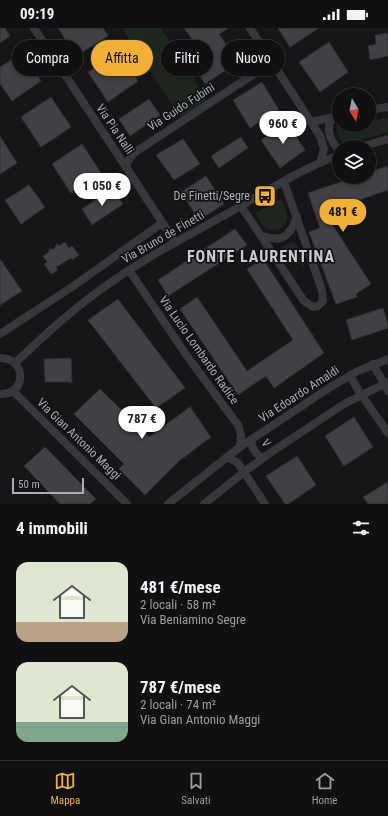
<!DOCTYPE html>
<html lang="it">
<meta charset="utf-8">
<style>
body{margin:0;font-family:"Roboto Condensed",sans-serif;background:#19191b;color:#f1f3f6;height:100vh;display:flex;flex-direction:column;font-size:15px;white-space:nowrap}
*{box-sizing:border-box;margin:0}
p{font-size:13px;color:#9c9d9f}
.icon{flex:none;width:22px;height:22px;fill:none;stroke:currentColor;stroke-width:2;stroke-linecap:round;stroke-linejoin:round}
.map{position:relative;height:476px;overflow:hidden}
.side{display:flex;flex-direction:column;background:#101012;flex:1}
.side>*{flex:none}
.top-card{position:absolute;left:12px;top:12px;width:364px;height:36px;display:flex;gap:8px}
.needle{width:26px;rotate:170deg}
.controls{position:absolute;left:332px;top:60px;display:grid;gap:8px}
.controls a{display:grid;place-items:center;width:44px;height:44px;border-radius:50%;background:#101012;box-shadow:0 2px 6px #0003,0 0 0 1px #303032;font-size:20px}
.scale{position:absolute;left:12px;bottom:10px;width:72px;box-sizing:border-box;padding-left:4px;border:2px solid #a8adb8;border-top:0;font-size:11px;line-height:14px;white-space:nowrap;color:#a8adb8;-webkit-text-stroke:3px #111113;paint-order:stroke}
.price{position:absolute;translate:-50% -34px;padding:0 9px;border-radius:14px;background:#fff;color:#222;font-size:13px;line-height:26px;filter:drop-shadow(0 1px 2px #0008)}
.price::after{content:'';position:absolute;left:50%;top:24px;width:12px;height:9px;margin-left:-6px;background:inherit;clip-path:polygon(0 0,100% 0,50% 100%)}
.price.current{background:#f2b134;color:#111}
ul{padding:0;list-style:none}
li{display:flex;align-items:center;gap:12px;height:100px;padding:0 16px}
li span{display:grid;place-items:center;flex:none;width:112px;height:80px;border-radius:12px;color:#555}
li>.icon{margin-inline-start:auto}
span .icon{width:48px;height:48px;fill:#fffc;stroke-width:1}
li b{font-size:17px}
h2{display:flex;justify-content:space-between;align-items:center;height:48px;padding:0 16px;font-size:17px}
.tag{padding:0 14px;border-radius:18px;background:#101012;box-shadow:0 2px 6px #0003,0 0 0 1px #303032;font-size:14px;line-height:36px}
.tag.current{background:#f2b134;color:#111}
.status{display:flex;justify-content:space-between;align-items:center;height:28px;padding:0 20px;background:#101012;direction:ltr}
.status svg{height:11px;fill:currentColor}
.tabs{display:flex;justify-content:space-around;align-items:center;height:56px;border-top:1px solid #303032;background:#101012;font-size:11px;color:#9c9d9f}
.tabs a{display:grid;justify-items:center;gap:2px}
.tabs .current{color:#f2b134}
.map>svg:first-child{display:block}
.green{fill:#1e261f}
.building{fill:#404145;stroke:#303034}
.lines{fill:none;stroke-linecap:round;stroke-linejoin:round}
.minor{stroke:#37383d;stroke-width:8}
.labels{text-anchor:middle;stroke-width:3.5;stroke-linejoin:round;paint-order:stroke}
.street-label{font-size:12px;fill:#a8adb8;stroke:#111113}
.poi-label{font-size:12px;fill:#a8adb8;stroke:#111113;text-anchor:end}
.district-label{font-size:16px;font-weight:bold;letter-spacing:1px;fill:#c9ccd4;stroke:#111113}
</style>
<div class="status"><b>09:19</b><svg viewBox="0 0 49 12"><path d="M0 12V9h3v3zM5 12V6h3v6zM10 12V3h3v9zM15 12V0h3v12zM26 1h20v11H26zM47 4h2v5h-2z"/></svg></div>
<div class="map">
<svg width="388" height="476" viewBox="0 0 388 476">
<rect width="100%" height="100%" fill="#161618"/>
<path class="green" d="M122 0H161L207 72 180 89Z
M388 90V104L346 116 341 113 336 101 337 97H341L342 99 351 97H369V93Z
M281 171C283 175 287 183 287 189 287 200 274 206 266 200 262 197 259 191 256 186L257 184Z
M291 214H295L297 217 305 240C298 232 284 231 282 219Z"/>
<path class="building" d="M0 0H5L10 8 0 15Z
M58 0H103L108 8 76 28Z
M184 0H229L219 6 238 34 205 56 194 38 206 30Z
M278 0H319L290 19Z
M388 5V28L370 32 368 18 376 16 375 7Z
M329 14 348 44 320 64 299 34Z
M118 24 138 53 108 74 88 44Z
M22 25 41 53 12 73 0 56V39Z
M262 54 279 82 250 100 233 72Z
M51 69 71 99 41 119 21 89Z
M149 71 160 87 130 108 119 91Z
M287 95 305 122 280 140 261 112Z
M0 108 17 135 0 146Z
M241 109 248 120 219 140 211 128Z
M183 111 200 136 174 152 156 127Z
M82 116 101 145 71 165 52 136Z
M388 138V162L324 184 371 256 356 266 357 269 336 276 309 204 320 200 308 165 355 149H369V144Z
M206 148 224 176 199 192 181 164Z
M29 157 45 179 21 196 5 172Z
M112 161 123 176 92 197 82 181Z
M235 201 247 217 168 268 158 252Z
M65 214 69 220 72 218 79 227 72 232 71 230 56 239 58 242 51 246 44 236 47 234 43 228 49 224V221H54L57 216 59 218Z
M0 231 22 263 0 277Z
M263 231 324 325 274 360 266 348 238 367 180 281 197 269 247 343 293 312 247 241Z
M118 271 185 360 156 380 88 292Z
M383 280 388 296V300L352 312 346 292Z
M71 330 72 354H45L44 331Z
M100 361 149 409 190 379 211 409 179 433 145 467 119 441 124 436 74 386Z
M354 389 373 419 344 438 325 408Z
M45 419 96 471 90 476H60L24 438Z
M297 428 316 457 288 476H285L266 448Z
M388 454V476H368L363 469Z"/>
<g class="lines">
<path class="minor" d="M34 0 126 139 173 211V216
M250 0 320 108 324 121 320 135
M369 82 388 79
M333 89C325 100 330 113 339 122
M311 94 339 88
M361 119 388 111
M126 139 128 133 134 125 263 40 270 39 277 42
M241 178 304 273 313 279 318 278 323 273 322 262 284 154
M262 208C282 215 290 208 297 189
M129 242 187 328 238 397 241 407 240 419
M0 306 72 259 162 195
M0 330C27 330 27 367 0 366
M15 335C45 307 76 278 110 255 148 228 191 206 232 183 267 163 301 141 339 127
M373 336 388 363
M350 347 358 362 388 405
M13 363 127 476
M251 412C252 421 255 426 263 430
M227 429 238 435 265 476
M168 476 240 419 332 358 358 343 388 331
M204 476 244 444 273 423 344 376 388 354"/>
</g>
<defs>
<g id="bus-square" transform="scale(1.15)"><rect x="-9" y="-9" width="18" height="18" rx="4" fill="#f2b134" stroke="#111113"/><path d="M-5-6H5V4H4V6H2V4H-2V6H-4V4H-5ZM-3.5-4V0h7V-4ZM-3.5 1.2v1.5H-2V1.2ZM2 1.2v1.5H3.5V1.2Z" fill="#111"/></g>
</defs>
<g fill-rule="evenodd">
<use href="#bus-square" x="265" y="168"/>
</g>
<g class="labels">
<g class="street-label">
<text transform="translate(181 79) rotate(-33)" y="4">Via Guido Fubini</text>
<text transform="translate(115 101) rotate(56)" y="4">Via Pia Nalli</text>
<text transform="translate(163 209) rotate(-30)" y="4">Via Bruno de Finetti</text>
<text transform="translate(199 322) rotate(55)" y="4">Via Lucio Lombardo Radice</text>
<text transform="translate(299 366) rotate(-33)" y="4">Via Edoardo Amaldi</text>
<text transform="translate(79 411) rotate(44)" y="4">Via Gian Antonio Maggi</text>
<text transform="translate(266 415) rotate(56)" y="4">V</text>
</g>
<g class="poi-label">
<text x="250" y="172">De Finetti/Segre</text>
</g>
<g class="district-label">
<text x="261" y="234">FONTE LAURENTINA</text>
</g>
</g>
</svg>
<div class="controls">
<a><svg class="needle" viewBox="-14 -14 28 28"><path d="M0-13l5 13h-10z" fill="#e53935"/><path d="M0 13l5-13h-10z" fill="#9c9d9f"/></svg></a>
<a><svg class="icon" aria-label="layers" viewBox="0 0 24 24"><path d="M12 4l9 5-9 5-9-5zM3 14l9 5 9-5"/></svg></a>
</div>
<div class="scale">50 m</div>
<b class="price" style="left:283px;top:117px">960 €</b>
<b class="price" style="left:102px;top:179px">1 050 €</b>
<b class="price current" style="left:343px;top:205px">481 €</b>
<b class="price" style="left:142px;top:412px">787 €</b>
<div class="top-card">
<a class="tag">Compra</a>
<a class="tag current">Affitta</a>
<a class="tag">Filtri</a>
<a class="tag">Nuovo</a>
</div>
</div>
<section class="side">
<h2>4 immobili<svg class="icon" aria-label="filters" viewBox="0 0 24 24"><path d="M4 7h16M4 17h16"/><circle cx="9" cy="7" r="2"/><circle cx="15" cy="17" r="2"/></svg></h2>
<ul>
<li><span style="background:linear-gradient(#dfe7d0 75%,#b9a48a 0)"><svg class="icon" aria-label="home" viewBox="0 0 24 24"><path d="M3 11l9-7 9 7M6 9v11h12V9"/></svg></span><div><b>481 €/mese</b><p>2 locali · 58 m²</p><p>Via Beniamino Segre</p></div></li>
<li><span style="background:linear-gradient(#dfe7d0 75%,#7fa58c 0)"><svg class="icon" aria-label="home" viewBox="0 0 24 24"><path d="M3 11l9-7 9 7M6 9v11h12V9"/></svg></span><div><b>787 €/mese</b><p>2 locali · 74 m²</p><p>Via Gian Antonio Maggi</p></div></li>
</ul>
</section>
<nav class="tabs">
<a class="current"><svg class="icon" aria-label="map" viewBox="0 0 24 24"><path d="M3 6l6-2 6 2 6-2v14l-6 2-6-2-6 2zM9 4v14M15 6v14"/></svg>Mappa</a>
<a><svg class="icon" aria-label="saved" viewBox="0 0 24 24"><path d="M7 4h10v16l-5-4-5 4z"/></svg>Salvati</a>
<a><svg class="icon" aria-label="home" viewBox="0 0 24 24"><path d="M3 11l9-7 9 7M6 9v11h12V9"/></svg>Home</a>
</nav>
